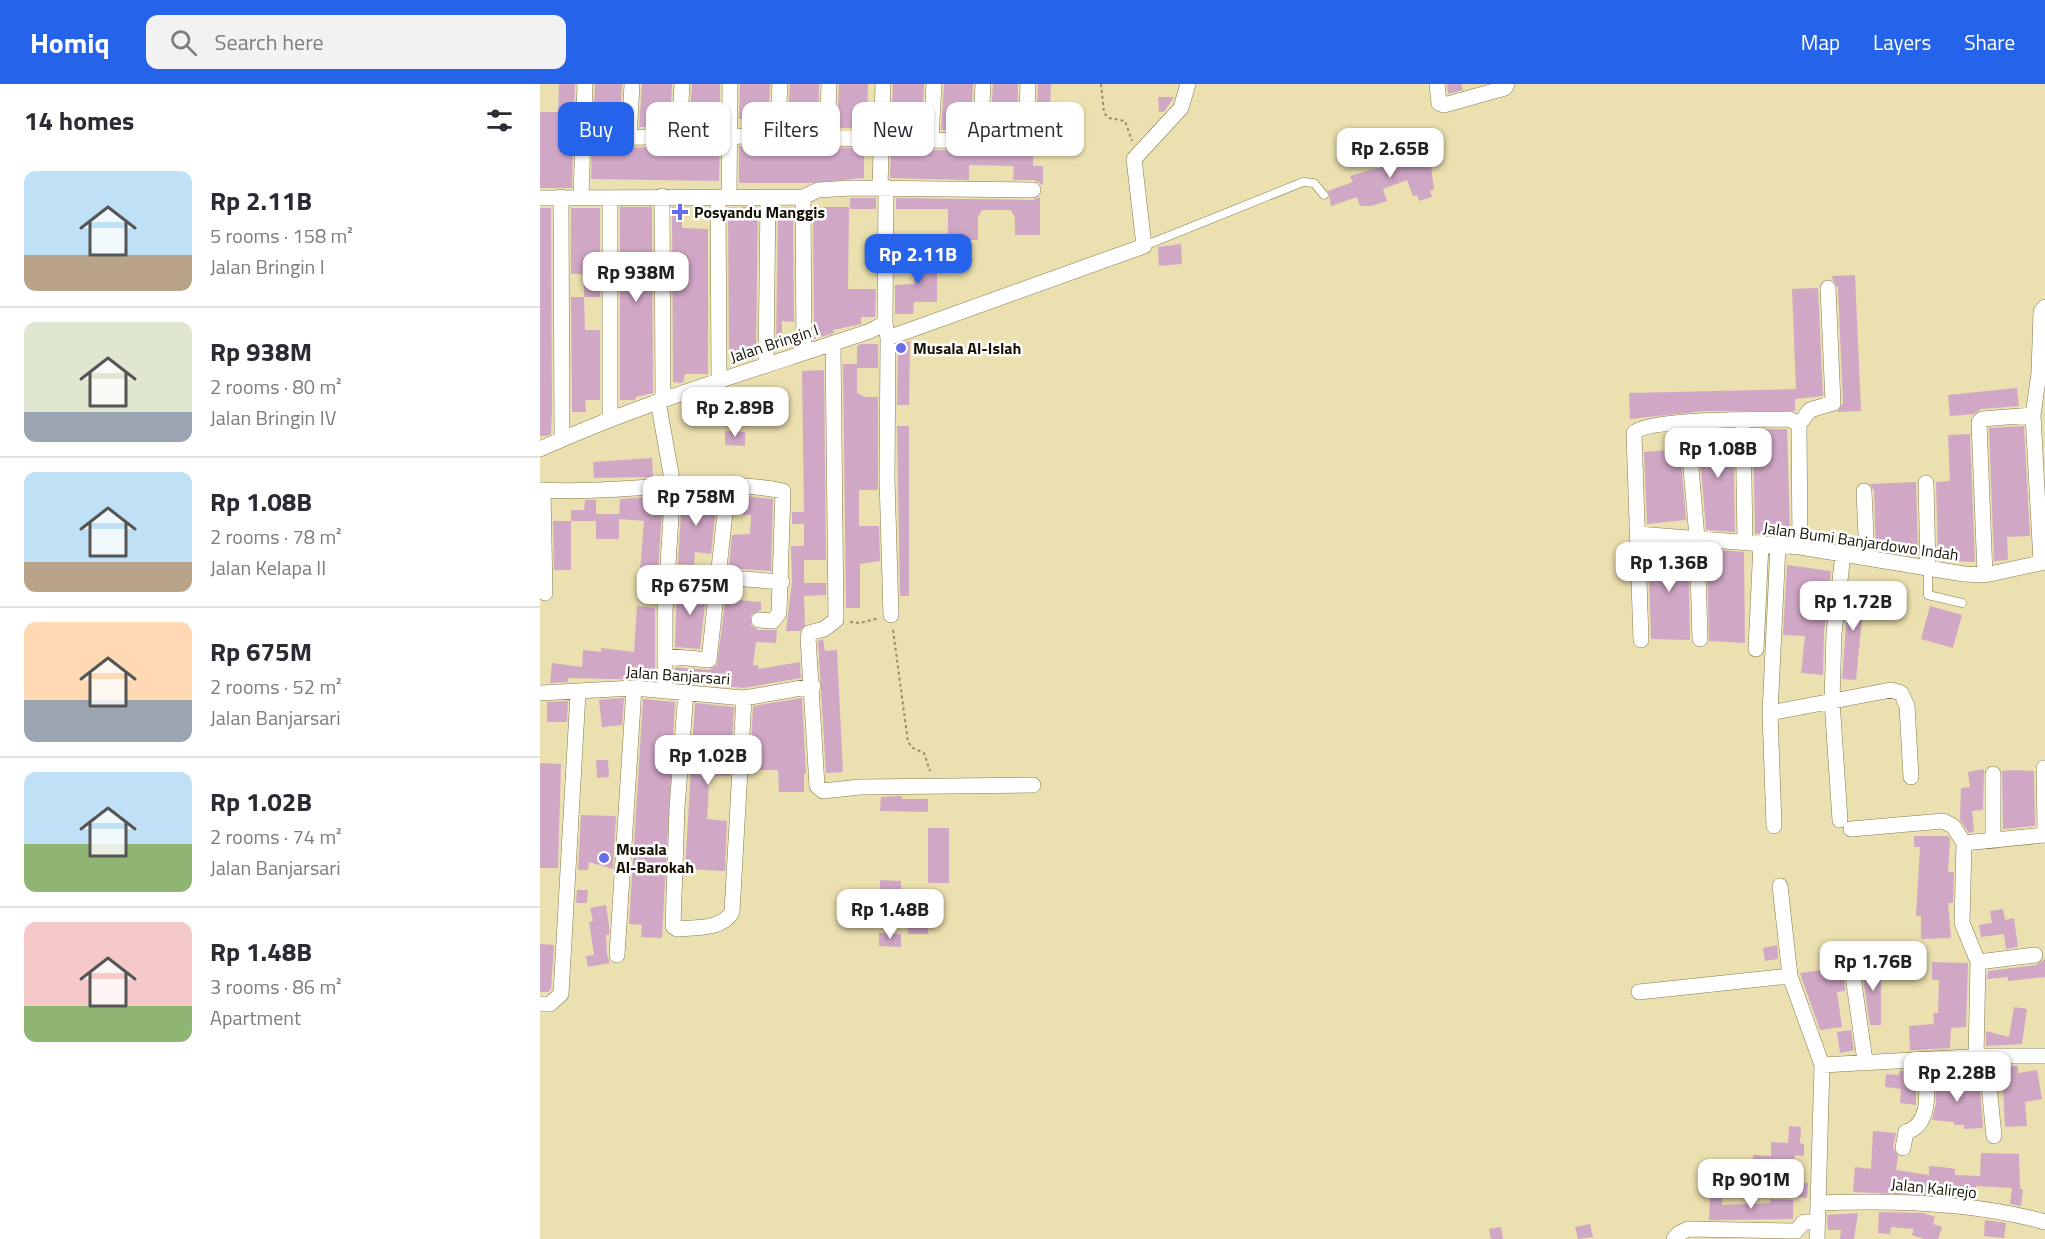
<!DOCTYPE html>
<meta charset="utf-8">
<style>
body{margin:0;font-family:"Titillium Web",sans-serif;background:#f2f2f3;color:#2b2b33;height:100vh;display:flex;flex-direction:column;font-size:22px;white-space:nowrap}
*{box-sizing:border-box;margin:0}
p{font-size:20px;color:#7c7c81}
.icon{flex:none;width:33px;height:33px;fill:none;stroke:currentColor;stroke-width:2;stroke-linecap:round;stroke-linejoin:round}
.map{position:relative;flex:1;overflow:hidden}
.details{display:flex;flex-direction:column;background:#fff;width:540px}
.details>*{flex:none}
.hud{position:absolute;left:18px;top:18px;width:570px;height:54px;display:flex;gap:12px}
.price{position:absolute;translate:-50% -51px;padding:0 14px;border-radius:12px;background:#fff;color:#222;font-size:20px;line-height:39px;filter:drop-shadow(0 2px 3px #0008)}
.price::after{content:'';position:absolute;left:50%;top:36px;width:18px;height:14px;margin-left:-9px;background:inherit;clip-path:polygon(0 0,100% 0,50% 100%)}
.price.active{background:#2563eb;color:#fff}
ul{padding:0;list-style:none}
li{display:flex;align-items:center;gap:18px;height:150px;padding:0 24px}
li+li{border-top:2px solid #e1e1e2}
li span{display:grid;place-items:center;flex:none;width:168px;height:120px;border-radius:12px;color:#555}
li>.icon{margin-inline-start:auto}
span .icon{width:72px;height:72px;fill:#fffc;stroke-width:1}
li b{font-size:26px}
h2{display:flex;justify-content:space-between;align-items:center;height:72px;padding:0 24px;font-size:26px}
.pill{padding:0 21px;border-radius:12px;background:#fff;box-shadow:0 2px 4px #0004;font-size:21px;line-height:54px}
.pill.active{background:#2563eb;color:#fff}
header{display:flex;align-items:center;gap:36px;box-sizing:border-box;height:84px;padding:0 30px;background:#2563eb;color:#fff}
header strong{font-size:28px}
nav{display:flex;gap:33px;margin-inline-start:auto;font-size:21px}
.search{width:420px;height:54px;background:#f2f2f3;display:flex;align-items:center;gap:15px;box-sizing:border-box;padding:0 21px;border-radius:12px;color:#7c7c81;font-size:22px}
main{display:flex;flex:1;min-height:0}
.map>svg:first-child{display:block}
.building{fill:#d1a7c6}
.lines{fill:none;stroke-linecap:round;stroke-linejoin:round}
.lane-casing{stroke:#857a4d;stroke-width:9}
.street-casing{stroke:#857a4d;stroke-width:16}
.path{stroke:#958d69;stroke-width:2;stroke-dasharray:3 3;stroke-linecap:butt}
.lane{stroke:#fff;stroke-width:8}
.street{stroke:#fff;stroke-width:15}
.poi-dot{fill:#666ee7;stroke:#fff;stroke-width:2}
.labels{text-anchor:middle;stroke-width:5;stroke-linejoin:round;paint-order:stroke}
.poi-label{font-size:16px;font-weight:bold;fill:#151001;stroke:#fff;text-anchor:start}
.street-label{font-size:16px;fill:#151001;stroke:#fff}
</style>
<header>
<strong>Homiq</strong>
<div class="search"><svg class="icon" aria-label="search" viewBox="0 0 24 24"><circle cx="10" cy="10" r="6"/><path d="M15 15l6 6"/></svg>Search here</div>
<nav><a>Map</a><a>Layers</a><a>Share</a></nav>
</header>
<main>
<section class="details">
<h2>14 homes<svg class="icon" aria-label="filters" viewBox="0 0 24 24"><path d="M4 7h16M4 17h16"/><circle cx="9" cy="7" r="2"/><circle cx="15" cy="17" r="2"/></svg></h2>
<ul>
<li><span style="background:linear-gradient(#bfe0f5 70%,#b9a48a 0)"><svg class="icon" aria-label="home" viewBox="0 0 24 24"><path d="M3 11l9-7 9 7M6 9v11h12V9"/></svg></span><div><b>Rp 2.11B</b><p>5 rooms · 158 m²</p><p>Jalan Bringin I</p></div></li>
<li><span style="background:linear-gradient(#dfe7d0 75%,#9aa5b1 0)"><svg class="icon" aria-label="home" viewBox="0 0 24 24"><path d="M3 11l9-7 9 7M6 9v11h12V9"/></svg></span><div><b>Rp 938M</b><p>2 rooms · 80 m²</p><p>Jalan Bringin IV</p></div></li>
<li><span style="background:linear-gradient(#bfe0f5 75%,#b9a48a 0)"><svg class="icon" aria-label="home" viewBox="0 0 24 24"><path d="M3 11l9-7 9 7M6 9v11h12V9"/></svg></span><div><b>Rp 1.08B</b><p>2 rooms · 78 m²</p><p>Jalan Kelapa II</p></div></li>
<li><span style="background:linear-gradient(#ffd9b3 65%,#9aa5b1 0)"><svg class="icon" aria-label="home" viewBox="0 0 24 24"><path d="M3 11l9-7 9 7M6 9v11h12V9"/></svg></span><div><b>Rp 675M</b><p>2 rooms · 52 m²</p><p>Jalan Banjarsari</p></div></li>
<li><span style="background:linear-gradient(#bfe0f5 60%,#8fb573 0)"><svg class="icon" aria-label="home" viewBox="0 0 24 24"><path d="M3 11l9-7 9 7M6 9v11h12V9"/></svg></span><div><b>Rp 1.02B</b><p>2 rooms · 74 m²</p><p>Jalan Banjarsari</p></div></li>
<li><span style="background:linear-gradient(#f6c9c9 70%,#8fb573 0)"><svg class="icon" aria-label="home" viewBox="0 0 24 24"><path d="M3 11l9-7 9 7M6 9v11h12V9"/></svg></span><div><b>Rp 1.48B</b><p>3 rooms · 86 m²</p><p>Apartment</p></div></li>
</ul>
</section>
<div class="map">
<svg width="1505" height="1155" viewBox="0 0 1505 1155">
<rect width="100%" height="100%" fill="#ebe0af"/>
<path class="building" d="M19 0H35L32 104H0V28H18Z
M55 0H82L80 44H53Z
M102 0H132L130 43H99Z
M152 0H180V42L149 43Z
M200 0H230L228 43H212L207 35H199Z
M250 0H279L278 44 247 43Z
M299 0H328L327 44H297Z
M353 0H384L382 46 351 45Z
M404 0H433L431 47 401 46Z
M453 0H478L477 46 450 47Z
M498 0H511L509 55 496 54Z
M907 0H921L923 6 908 10Z
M618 13H634L624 28H619Z
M889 50 893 65 889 67 894 105 890 107 892 113 879 117 877 111 873 112 867 96 843 105 847 117 831 122H820L817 113 791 122 788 107 813 98 810 92 880 72 875 58 878 57 877 53Z
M180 62 179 97 51 95 52 64Z
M199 62 324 64V94L270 99H199Z
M493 62V82H503V101L494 96H473L474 82 429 81V96L350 94 351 65 440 67 486 66Z
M500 113V151H475V134L471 126H442L438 133V156H408V125H356V114L493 116Z
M310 114H336V125H310Z
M80 123H112L113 309 96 313 95 316H80Z
M132 123 142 124V144L168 145V290H145L143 299 133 298Z
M188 123H218L216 272H189Z
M238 123H253L254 238 242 237V263H236Z
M273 123H309L308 205H336L335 233H321V240L293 246 294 249 274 255Z
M0 124H11L12 327 11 350 6 352H0Z
M31 124H60V213H44V190H31Z
M641 160 642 180 619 182 618 163Z
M374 170H397V218H374L373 230H355V201L374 200Z
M1315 191 1321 327 1297 328 1303 319 1298 204 1291 192Z
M1278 204 1283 312 1255 315V327H1166L1090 335 1089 309 1256 305 1252 205Z
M31 213H44L45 246H60V316H45L46 328H32Z
M370 257 369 321H357L358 261Z
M321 260H338V284H317V309L325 313H338V406H319V442H339L340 477 320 480V524H306L303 280H317V262Z
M284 286 286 476H264V499H286V511L264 512 265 541 260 547H246L252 498 251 462H264V440H252V428H264L262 287Z
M1477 304 1479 322 1441 325 1434 330 1410 332 1408 311Z
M357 342H369V512H360Z
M1484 342 1490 452 1467 453 1468 476 1454 477 1449 344Z
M1213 345H1247L1250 449 1215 450Z
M1193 346 1195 448 1166 446 1158 347Z
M185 347 205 348V362L185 361Z
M1430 350 1435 478 1398 476 1396 398 1410 397 1408 351Z
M1140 365 1146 436 1107 440 1104 368Z
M112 374 113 393 54 394 53 378Z
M1376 398 1378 468 1336 466 1334 407 1330 400Z
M142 411 177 413 171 470 155 468 154 481 138 480Z
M197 411 233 415 231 487 189 484 192 451 210 450 211 431 195 430Z
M123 412 117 501 99 499 104 437 79 435 80 415Z
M45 416H56V437H31V486H14L13 437H31V426H44Z
M56 430H79V455H56Z
M1108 462 1148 464 1150 556 1111 555Z
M1167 465 1204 468 1205 559 1169 557Z
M1247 481 1291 487 1284 548 1283 591 1261 589 1265 552 1243 551Z
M137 500 167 502 160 565 135 563Z
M1309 502 1325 504 1316 596 1302 595Z
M186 511 197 512V516L221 518V526L211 531V541L218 546H237L236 559 216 558 213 581H218L219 585 260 578 261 594 204 604 145 598 146 590 135 589V583L169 586 177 581Z
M97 522 115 524V596L28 594V598L10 599 12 579 42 583 43 566 61 568V564L94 568Z
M1390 522 1422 531 1413 564 1381 555Z
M283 555 285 567 297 566 303 688 286 689 278 557Z
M84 614 82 641 62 643 59 616Z
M262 614 266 690H264V708H239L238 686H210L213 622Z
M103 615 135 618 122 854 101 853 102 841 89 840Z
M28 617 27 638H7V618Z
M155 619 194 623 190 692 169 691 168 720 167 735 187 737 185 787 145 785Z
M56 676H68L69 693 57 694Z
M0 679 21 680 18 784H0Z
M1444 685 1443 726 1432 727 1434 748 1429 749 1420 736 1421 704 1430 703 1428 688Z
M1474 686 1494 687 1495 742 1463 745 1462 687Z
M362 712V715H388V728L340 727 341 713Z
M41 731 76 732 73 785 49 778 48 786H38Z
M388 744H409V799H388Z
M1374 752H1408L1410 755 1408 788H1414L1413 819H1408L1411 854 1381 855V832H1376L1380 763H1374Z
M340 796 361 797V810H340Z
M37 806H48L47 819H36Z
M66 821 69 841V851H66L67 871 70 879 48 883 46 872 54 871 49 838 53 837 50 824Z
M1463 825 1465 836 1474 834 1478 863 1466 865 1464 850 1441 853 1439 841 1452 839 1450 827Z
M368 836H388V850H368Z
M339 849 361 850V863L339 862Z
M0 860 14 861 11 905 8 908H0Z
M1237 861 1238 875 1225 877 1223 864Z
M1505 875V893L1468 897V893L1447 895 1448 887 1496 881Z
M1392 878 1428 879 1426 943 1411 944 1410 964 1370 966 1369 942 1394 940 1393 929H1398L1399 896H1392Z
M1321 881H1341V941H1330Z
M1303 883 1305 907 1297 908 1302 943 1280 946 1260 889Z
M1474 923 1487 925 1482 960 1446 962V947L1469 953Z
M1311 946 1314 966 1300 969 1297 948Z
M1462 982H1478V989L1497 986 1502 1015 1485 1018 1487 1042 1465 1043Z
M1409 984V1006L1440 1005 1443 1044 1424 1045V1041H1414V1038L1392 1036 1396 1019 1395 985Z
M1376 986V1021L1360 1019 1361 1005 1345 1003 1346 990 1359 991 1360 987Z
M1249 1042 1261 1043 1260 1059 1264 1060V1072L1255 1071 1254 1089 1213 1088V1071L1231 1072V1058L1248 1059Z
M1333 1047 1356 1049 1353 1063 1358 1072 1356 1086 1389 1091V1082L1402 1083 1415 1085V1091L1440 1092 1441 1069 1479 1070 1480 1105H1483L1481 1122 1470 1120 1472 1104 1436 1102V1114L1313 1108 1315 1083 1331 1085Z
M1248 1097 1268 1099 1267 1114 1247 1112Z
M1170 1113H1182V1121L1230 1119V1115L1253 1116V1135L1169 1136Z
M1339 1128 1383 1129 1395 1133 1393 1140 1402 1143 1398 1155H1384L1372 1151 1374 1145 1351 1143 1350 1150 1338 1149Z
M1318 1129 1314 1155H1300L1301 1146H1288L1287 1131Z
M1445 1136 1466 1139 1464 1154 1444 1152Z
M1050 1140 1053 1153 1038 1155 1035 1143Z
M961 1143 963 1155H951L949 1145Z"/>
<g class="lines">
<g class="lane-casing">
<path id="lane" d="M604 162 763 98 774 99 784 111
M1388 485V511L1422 519"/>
</g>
<g class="street-casing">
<path id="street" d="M897 0 899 19 904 21 965 4 967 0
M139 53 142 0
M43 54 189 52 440 57 486 56 488 0
M237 54 240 0
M287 54 289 0
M89 55 92 0
M391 55 394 0
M440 57 443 0
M340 103 343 0
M346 103 345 239 348 254 347 395 351 531
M41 112 45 0
M122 112 123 315
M189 112 190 0
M21 113 22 355
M178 113 179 296
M263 113 264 267
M0 114 263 113 278 106 311 104 493 106
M70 114V334
M348 254 604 162 594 75 641 24 648 0
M293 259 296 536 284 545 269 549 268 553 277 702 283 707 320 703 493 701
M226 279 228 113
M118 317 133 401 125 528V607
M1203 337 1205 458
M1147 338 1157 454 1160 555
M1259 340 1270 326 1293 319 1288 204
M1259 340 1260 463
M0 365C108 316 218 285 330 247L345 239
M1386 399 1388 485
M0 406C80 411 163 391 243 407L239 529 233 537 219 536
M3 406 5 509
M1324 407 1327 474
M1098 450 1260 463 1424 490 1445 491 1505 478
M1501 478 1493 331 1499 289 1501 228 1505 223
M127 489 242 498
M1445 491 1439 338 1442 335 1493 331
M1101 556 1094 349C1107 334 1223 336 1249 335L1259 340
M1216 565 1221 460
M125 572 169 576 188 402
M146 608 137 724 133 842 137 845C155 843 182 846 192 828L204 614
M0 609 94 604 204 614 273 602
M1230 629 1351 606 1361 609 1367 622 1371 693
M1504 684 1505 747
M1453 690V757
M1300 736 1292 617 1294 549 1303 470
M1234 742 1230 629 1238 461
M1311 745 1403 737 1413 742 1424 759 1422 839 1438 878 1436 973
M1424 759 1505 751
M1240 802 1250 892 1282 981 1277 1155
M77 871 94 604
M1438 878 1495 871
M1312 885 1325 977
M1099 908 1250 892
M0 920H10L21 910 38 609
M1446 972 1454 1052
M1282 981 1446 972H1505
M1363 1064 1366 1048C1394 1040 1386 1000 1385 977
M1278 1119C1350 1116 1435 1118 1505 1138
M1134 1155 1138 1150 1148 1145 1256 1147 1264 1138H1277"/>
</g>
<path class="path" d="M561 0 564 29 569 34 585 37 592 57
M310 538 320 539 339 534
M353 546 368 658 373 664 384 669 390 687"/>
<use href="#lane" class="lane"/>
<use href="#street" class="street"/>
</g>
<g class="poi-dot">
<path d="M137 119h6v6h6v6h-6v6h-6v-6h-6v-6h6z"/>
<circle cx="361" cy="264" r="6"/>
<circle cx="64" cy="774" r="6"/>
</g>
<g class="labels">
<g class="poi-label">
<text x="154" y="134">Posyandu Manggis</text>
<text x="373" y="270">Musala Al-Islah</text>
<text x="76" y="771">Musala<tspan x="76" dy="18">Al-Barokah</tspan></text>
</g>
<g class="street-label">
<text transform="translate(234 259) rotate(-18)" y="6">Jalan Bringin I</text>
<text transform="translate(1321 457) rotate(8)" y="6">Jalan Bumi Banjardowo Indah</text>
<text transform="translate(138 591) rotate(4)" y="6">Jalan Banjarsari</text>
<text transform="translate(1394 1104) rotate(6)" y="6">Jalan Kalirejo</text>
</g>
</g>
</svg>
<b class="price" style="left:850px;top:95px">Rp 2.65B</b>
<b class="price active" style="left:378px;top:201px">Rp 2.11B</b>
<b class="price" style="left:96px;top:219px">Rp 938M</b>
<b class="price" style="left:195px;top:354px">Rp 2.89B</b>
<b class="price" style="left:1178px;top:395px">Rp 1.08B</b>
<b class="price" style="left:156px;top:443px">Rp 758M</b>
<b class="price" style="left:1129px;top:509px">Rp 1.36B</b>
<b class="price" style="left:150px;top:532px">Rp 675M</b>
<b class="price" style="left:1313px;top:548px">Rp 1.72B</b>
<b class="price" style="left:168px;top:702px">Rp 1.02B</b>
<b class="price" style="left:350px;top:856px">Rp 1.48B</b>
<b class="price" style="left:1333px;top:908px">Rp 1.76B</b>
<b class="price" style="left:1417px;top:1019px">Rp 2.28B</b>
<b class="price" style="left:1211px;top:1126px">Rp 901M</b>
<div class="hud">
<a class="pill active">Buy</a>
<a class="pill">Rent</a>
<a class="pill">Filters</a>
<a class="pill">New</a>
<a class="pill">Apartment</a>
</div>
</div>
</main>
